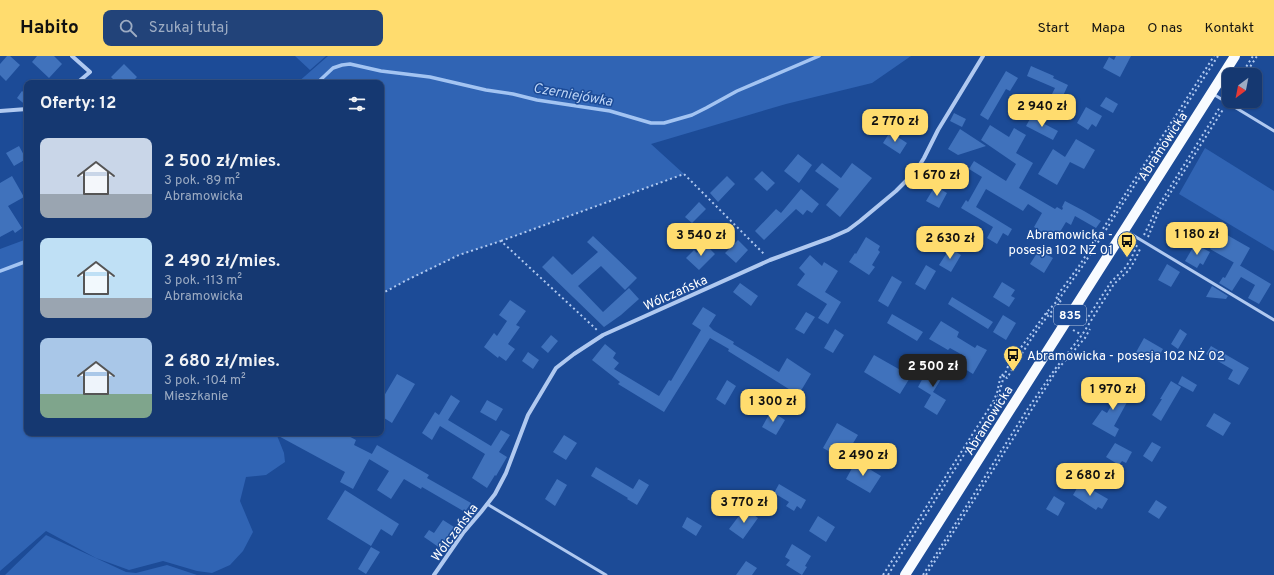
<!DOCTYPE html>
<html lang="pl">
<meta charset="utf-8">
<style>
body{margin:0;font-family:Overpass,sans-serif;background:#224379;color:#f1f3f6;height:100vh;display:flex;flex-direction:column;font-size:15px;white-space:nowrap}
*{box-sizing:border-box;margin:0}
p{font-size:13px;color:#9dacc3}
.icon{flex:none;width:22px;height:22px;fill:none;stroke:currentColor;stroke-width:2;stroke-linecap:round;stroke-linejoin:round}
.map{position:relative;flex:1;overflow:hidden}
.drawer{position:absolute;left:24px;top:24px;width:360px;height:356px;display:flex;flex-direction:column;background:#153871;border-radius:8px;box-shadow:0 1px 3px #0004,0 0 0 1px #345284}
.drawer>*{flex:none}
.needle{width:26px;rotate:212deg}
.tools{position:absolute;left:1222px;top:12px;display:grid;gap:8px}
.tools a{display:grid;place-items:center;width:40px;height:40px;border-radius:8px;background:#153871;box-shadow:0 1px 3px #0004,0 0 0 1px #345284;font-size:20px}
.price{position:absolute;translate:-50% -34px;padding:0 9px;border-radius:8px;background:#ffdc6e;color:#111;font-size:13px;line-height:26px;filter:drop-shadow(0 1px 2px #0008)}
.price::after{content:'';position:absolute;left:50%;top:24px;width:12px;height:9px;margin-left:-6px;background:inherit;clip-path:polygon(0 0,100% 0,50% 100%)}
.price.current{background:#222;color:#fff}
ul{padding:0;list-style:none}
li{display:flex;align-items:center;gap:12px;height:100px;padding:0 16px}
li span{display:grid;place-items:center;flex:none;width:112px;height:80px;border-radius:8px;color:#555}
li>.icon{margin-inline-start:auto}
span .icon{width:48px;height:48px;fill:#fffc;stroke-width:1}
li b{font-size:17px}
h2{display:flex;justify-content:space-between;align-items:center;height:48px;padding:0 16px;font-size:17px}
header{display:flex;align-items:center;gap:24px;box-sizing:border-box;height:56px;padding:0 20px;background:#ffdc6e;color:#111}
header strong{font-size:19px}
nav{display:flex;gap:22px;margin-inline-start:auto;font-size:14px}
.search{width:280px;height:36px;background:#224379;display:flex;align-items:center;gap:10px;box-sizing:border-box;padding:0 14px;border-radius:8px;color:#9dacc3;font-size:15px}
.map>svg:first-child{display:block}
.green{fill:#3064b4}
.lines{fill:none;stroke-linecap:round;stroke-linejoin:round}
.stream{stroke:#a3c4f2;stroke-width:3.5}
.building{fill:#4072bc}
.path{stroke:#b0c9f0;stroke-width:2;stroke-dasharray:2 3;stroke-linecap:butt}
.lane{stroke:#b0c9f0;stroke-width:3}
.street{stroke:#b0c9f0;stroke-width:4}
.primary{stroke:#f8fbff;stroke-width:10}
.labels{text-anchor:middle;stroke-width:3;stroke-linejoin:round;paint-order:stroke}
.shield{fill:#1c4b97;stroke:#bbc9e0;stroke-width:1}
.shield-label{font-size:12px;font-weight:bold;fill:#fff}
.street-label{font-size:13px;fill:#fff;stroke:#1c4b97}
.poi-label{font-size:13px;fill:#fff;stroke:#1c4b97;text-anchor:end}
.water-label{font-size:14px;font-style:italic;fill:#bcd4f6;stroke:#1c4b97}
</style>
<header>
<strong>Habito</strong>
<div class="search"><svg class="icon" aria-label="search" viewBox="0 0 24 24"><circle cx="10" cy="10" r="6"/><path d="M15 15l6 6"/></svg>Szukaj tutaj</div>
<nav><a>Start</a><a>Mapa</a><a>O nas</a><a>Kontakt</a></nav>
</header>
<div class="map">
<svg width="1274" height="519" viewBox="0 0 1274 519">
<rect width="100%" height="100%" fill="#1c4b97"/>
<path class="green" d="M295 0H326L310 14Z
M328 0H911L872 27 786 48 651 88 684 118 501 185 459 199 381 237V27H297Z
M1205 92 1274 135V195L1179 138Z
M27 183V377H276L284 397 285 406 266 419 246 421 240 445 253 476 243 495 230 509 212 517 197 515 163 505 129 514 96 502 46 475 0 515V193Z
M46 479 126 516 136 517 167 509 197 519H5Z"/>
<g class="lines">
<path class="stream" d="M317 27 333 12 342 9 350 8 381 15 430 21 486 34 513 38 537 44 610 55 651 67H664L692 59 706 52 737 35 819 0
M0 215 27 205"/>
</g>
<path class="building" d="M7 0H10L20 9 6 25 0 19V8Z
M37 0H54L62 8 49 22 32 6Z
M1116 0H1131L1120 21 1103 12 1109 1 1114 4Z
M124 8 137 21 131 27H117L111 21Z
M1031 10 1054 20 1053 22 1068 29 1057 53 1047 48 1055 32 1027 20Z
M1006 15 1018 22 1010 35 1006 33 988 64 980 59Z
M22 35 27 39V50L17 42Z
M1106 41 1118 48 1113 57 1100 50Z
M1086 51 1102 60 1096 71 1092 68 1088 74 1077 67Z
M954 57 966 63 962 71 950 65Z
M1031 61 1058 75 1053 84 1026 70Z
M990 69 1009 81 1014 72 1026 79 1016 97 1033 107 1019 132 1055 153 1057 151 1062 154 1063 152 1062 151 1065 145 1084 155 1101 165 1096 172 1075 160 1071 169 1066 166 1055 184 1034 171 1042 157 1028 148 1023 155 986 133 976 151 1012 173 1008 180 1003 177 997 188 987 182 993 171 961 152 966 144 968 146 982 121 969 113 974 105 1006 125 1016 108 981 84Z
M960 73 986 90 958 99 948 93Z
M890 76 907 87 900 98 883 87Z
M1076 83 1095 94 1084 113 1070 106 1057 129 1038 118 1053 93 1065 101Z
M19 90 26 103 14 110 6 97Z
M798 98 812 109 799 127 784 115Z
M822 107 841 122 852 107 872 122 840 161 826 149 839 133 815 115Z
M762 115 775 127 767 135 754 123Z
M12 120 24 141 8 150 22 172 15 177 13 174 0 181V127Z
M727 120 735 128 718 146 710 137Z
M935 130 947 137 939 152 926 145Z
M801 133 819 148 812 157 807 154 803 159 796 153 764 184 755 175 776 153 781 157Z
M699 146 706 153 692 167 685 161Z
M1220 175 1250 192 1240 210 1210 193Z
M593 180 637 222 625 234 601 210 578 230 603 256 629 232 639 243 621 259 604 271 542 211 553 200 572 219 598 196 587 186Z
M866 181 880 190 878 194 880 196 872 209 875 211 869 219 849 206 855 197 856 198Z
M738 184 748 194 736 207 725 197Z
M705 188 715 198 699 214 686 202 694 194 697 197Z
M1195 188 1210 196 1203 209 1200 207 1197 212 1185 205Z
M950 192 961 199 951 216 939 209Z
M1039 194 1053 202 1044 217 1030 208Z
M810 199 822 210 824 206 838 215 825 236 841 246 828 268 818 262 827 248 797 229 805 218 799 212Z
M1234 206 1271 228 1259 248 1248 242 1255 229 1241 221 1232 235 1219 227 1223 221 1225 222Z
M1167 208 1180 216 1171 231 1158 224Z
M926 209 936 215 925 234 915 228Z
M892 220 902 226 888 251 878 245Z
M1002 226 1015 234 1011 240 1015 242 1009 251 993 241Z
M740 227 758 240 751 250 733 236Z
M1212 230 1228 240 1226 243 1206 241Z
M952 241 993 266 988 273 948 248Z
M510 244 526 255 516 269 520 271 508 288 515 293 506 305 499 300 498 302 484 291 494 277 497 280 507 265 499 259Z
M703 251 716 259 709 270 713 274 734 286 733 288 779 316 787 302 811 318 799 338 792 335 728 295 729 293 710 282 664 356 618 328 620 326 592 304 605 288 616 297 613 302 619 307 614 313 659 340 669 324 671 325 701 274 692 268Z
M806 256 815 261 804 278 795 273Z
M892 258 923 276 917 285 887 267Z
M1003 259 1016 267 1006 284 993 276Z
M941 265 959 276 957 281 975 292 977 289 987 294 973 318 960 310 966 301 950 292 948 294 929 283Z
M835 273 844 279 833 297 824 292Z
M1180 273 1187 278 1178 293 1171 288Z
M551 279 558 285 548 297 541 291Z
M1144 282 1163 293 1157 303 1154 301 1151 307 1135 298Z
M1211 290 1249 312 1239 329 1228 323 1233 314 1206 298Z
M528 296 539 304 533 313 522 305Z
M874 299 911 320 900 338 864 316Z
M931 307 946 315 933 336 946 344 937 359 924 351 931 339 918 331Z
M397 318 415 328 392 367 381 360V345Z
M1182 320 1197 329 1193 336 1178 328Z
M727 324 736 330 725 349 716 343Z
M1171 325 1181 331 1161 365 1152 359 1162 343H1160Z
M1116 327 1132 337 1114 370 1119 373 1115 381 1092 368 1102 354 1107 357 1116 342 1110 338Z
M451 339 460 345 448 364 491 390 501 374 510 379 499 396 507 401 496 420 495 419 487 432 472 422 485 398 440 370 432 384 422 377 435 356 439 359Z
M487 344 503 353 496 365 480 356Z
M771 355 785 364 776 379 762 371Z
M1214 357 1231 367 1223 380 1206 370Z
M837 367 858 379 852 389 854 390 850 397 856 401 852 408 823 392Z
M273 377H343L356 384 354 389 372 398 353 433 340 426 345 416Z
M564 379 577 387 566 404 553 396Z
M1152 386 1161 391 1152 406 1143 400Z
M1115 387 1132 396 1126 407 1122 405 1119 409 1106 401Z
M377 389 429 419 427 422 471 447 465 456 422 431 421 433 404 423 391 443 377 434 389 415 369 403Z
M856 405 881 420 870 437 846 423Z
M596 411 633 433 639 423 649 429 637 449 627 443 628 442 591 420Z
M557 423 567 429 555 450 545 443Z
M1080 427 1108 443 1102 453 1098 451 1096 454 1073 439Z
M779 428 806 444 801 453 797 450 794 455 786 450 789 446 774 437Z
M345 434 399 468 392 480 381 473 371 490 327 463Z
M1054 440 1065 447 1058 460 1046 453Z
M1156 444 1167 451 1159 463 1148 456Z
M745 452 758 462 743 483 729 473Z
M818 460 835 471 826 486 809 475Z
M687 461 702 470 696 480 682 471Z
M443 464 454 471 440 492 424 481 429 474 434 477Z
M792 488 811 500 805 510 807 511 802 519 786 509 790 504 785 501Z
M371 491 380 496 366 518 358 513Z
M746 505 757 512 752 519H736Z"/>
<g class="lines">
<path class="path" d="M1241 19 1253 0
M1245 19 1257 0
M1144 179 1156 154 1220 51
M1148 181 1159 155 1224 52
M501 185 684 118 765 199
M381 238 407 224 459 199 501 185 597 274
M1046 257 1055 263
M1083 269 1111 226 1125 212 1131 203 1137 189
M1073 274 1082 279
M883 519 993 346 997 337 1001 318 1007 322C1022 298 1041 264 1061 246L1056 241 1079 210 1214 0
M888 519 996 348 1004 320 1009 308 1046 257 1059 243 1082 211 1218 0
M923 519 1027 354 1055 313 1082 279 1114 228 1128 215 1134 206 1141 191
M926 519 1057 314 1085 282 1090 273"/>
<path class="lane" d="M1213 38 1274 75
M1126 175 1274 264
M487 448 606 519"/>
<path class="street" d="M72 0 90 16 77 27
M0 55 27 53
M434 519 463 477 481 456 495 438 506 417 528 359 556 312 574 298 603 279 770 204 830 182 848 174 860 165 896 135 916 115 924 102 938 74 983 0"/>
<path class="primary" d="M905 519 1235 0"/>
</g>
<defs>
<g id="bus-pin" transform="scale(1)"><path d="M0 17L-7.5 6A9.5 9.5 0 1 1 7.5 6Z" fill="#ffdc6e" stroke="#1c4b97"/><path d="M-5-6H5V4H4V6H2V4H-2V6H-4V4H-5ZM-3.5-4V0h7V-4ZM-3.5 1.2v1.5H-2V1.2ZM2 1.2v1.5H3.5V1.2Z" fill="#111"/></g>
</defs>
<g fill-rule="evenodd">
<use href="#bus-pin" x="1127" y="185"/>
<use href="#bus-pin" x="1013" y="299"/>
</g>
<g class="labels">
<rect class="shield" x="1054" y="249" width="32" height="20" rx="3"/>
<g class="shield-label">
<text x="1070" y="263">835</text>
</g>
<g class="street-label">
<text transform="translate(1162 90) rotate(-57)" y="5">Abramowicka</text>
<text transform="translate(675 236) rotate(-24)" y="5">Wólczańska</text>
<text transform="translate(988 364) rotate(-58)" y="5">Abramowicka</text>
<text transform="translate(454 476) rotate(-53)" y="5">Wólczańska</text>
</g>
<g class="poi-label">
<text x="1113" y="183">Abramowicka -<tspan x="1113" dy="15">posesja 102 NŻ 01</tspan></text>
<text x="1027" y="304" text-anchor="start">Abramowicka - posesja 102 NŻ 02</text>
</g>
<g class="water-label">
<text transform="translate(573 38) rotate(10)" y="5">Czerniejówka</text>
</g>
</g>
</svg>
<div class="tools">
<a><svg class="needle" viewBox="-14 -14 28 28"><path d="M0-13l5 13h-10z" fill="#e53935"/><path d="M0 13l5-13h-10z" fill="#9dacc3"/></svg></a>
</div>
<b class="price" style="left:1042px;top:72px">2 940 zł</b>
<b class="price" style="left:895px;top:87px">2 770 zł</b>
<b class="price" style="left:937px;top:141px">1 670 zł</b>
<b class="price" style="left:1197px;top:200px">1 180 zł</b>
<b class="price" style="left:701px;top:201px">3 540 zł</b>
<b class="price" style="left:950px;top:204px">2 630 zł</b>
<b class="price current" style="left:933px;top:332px">2 500 zł</b>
<b class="price" style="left:1113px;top:355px">1 970 zł</b>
<b class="price" style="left:773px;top:367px">1 300 zł</b>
<b class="price" style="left:863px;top:421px">2 490 zł</b>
<b class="price" style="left:1090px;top:441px">2 680 zł</b>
<b class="price" style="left:744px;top:468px">3 770 zł</b>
<section class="drawer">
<h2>Oferty: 12<svg class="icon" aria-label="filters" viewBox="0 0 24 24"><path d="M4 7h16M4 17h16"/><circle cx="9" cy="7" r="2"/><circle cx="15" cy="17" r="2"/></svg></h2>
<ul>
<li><span style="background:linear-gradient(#c9d6e8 70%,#9aa5b1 0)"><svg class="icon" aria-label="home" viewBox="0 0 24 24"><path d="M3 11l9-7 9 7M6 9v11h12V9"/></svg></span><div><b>2 500 zł/mies.</b><p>3 pok. · 89 m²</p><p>Abramowicka</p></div></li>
<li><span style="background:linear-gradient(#bfe0f5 75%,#9aa5b1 0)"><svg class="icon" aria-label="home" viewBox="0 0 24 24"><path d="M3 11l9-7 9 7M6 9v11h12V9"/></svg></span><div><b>2 490 zł/mies.</b><p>3 pok. · 113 m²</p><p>Abramowicka</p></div></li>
<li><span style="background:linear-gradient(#a9c7e8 70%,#7fa58c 0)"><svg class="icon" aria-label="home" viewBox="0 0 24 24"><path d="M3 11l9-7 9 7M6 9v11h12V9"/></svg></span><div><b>2 680 zł/mies.</b><p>3 pok. · 104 m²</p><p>Mieszkanie</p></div></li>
</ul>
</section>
</div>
